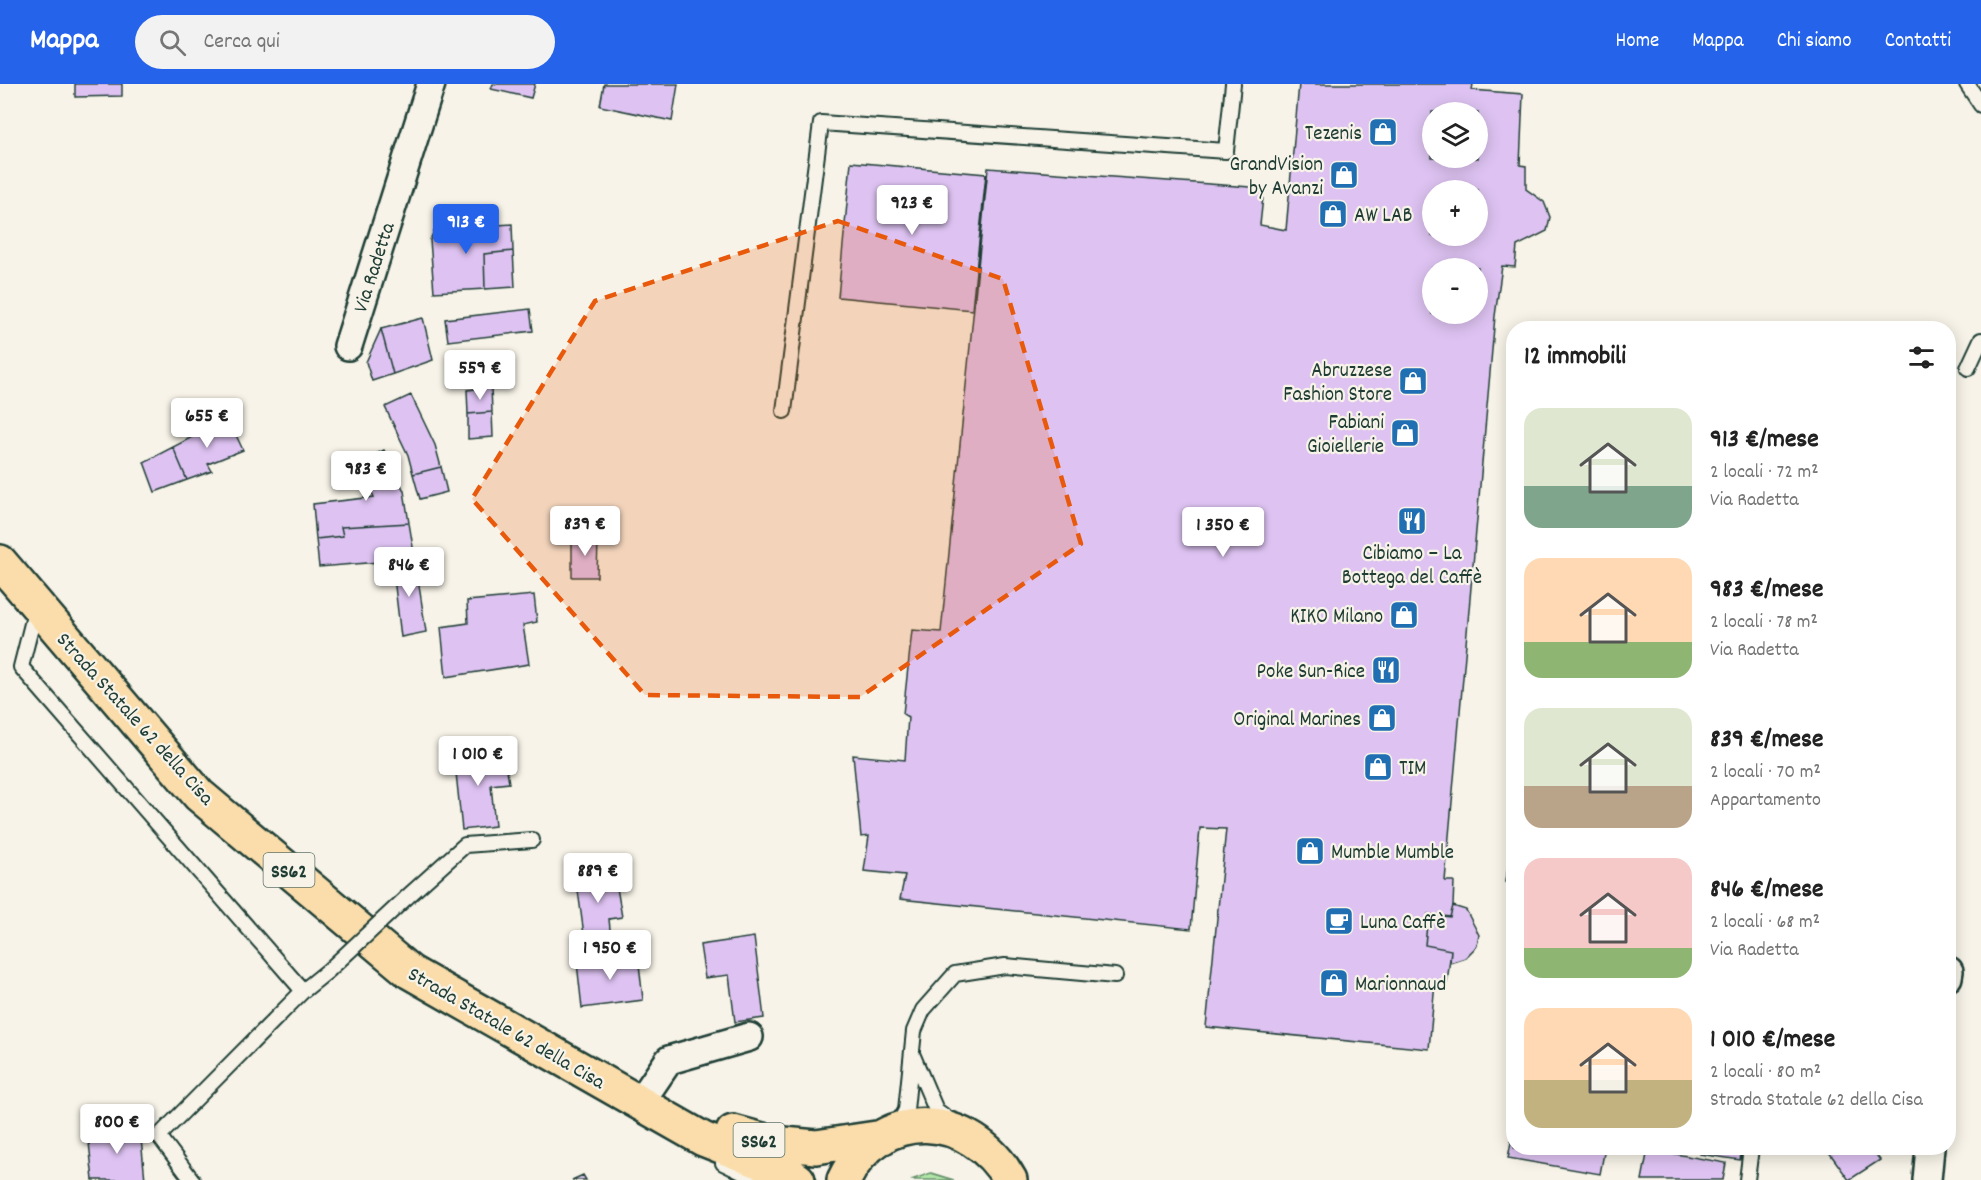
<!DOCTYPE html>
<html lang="it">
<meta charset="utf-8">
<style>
body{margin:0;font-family:Dekko,sans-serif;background:#f2f2f2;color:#222;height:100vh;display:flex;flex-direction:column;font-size:22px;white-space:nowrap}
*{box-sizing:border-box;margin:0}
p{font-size:20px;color:#767676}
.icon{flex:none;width:33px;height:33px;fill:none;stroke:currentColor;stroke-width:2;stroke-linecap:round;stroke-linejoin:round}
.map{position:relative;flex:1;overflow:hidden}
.details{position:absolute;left:1506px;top:237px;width:450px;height:834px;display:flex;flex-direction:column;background:#fff;border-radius:24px;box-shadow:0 3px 15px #0003}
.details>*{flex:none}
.fabs{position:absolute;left:1422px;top:18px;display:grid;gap:12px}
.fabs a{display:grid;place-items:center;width:66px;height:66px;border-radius:50%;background:#fff;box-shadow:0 3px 15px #0003;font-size:30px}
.price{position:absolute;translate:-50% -51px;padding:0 14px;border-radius:6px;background:#fff;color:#222;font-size:20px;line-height:39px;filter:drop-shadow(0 2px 3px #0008)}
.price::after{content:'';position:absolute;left:50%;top:36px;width:18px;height:14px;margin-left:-9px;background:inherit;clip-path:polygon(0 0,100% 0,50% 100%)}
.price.current{background:#2563eb;color:#fff}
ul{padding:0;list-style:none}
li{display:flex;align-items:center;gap:18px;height:150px;padding:0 18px}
li span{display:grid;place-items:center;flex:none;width:168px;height:120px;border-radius:18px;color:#555}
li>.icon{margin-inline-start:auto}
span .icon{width:72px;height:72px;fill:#fffc;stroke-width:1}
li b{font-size:26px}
h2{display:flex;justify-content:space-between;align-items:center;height:72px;padding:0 18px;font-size:26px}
header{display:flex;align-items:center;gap:36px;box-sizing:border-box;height:84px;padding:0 30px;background:#2563eb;color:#fff}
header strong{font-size:28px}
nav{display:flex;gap:33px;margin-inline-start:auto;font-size:21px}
.search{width:420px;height:54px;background:#f2f2f2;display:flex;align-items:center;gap:15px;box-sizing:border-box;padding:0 21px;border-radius:33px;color:#767676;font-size:22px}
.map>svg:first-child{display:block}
.green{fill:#b0e5a6;stroke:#68916d;stroke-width:1.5}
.building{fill:#dec3f2;stroke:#1f3d34;stroke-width:1.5;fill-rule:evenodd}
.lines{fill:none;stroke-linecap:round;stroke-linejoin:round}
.service-casing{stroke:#1f3d34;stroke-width:18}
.minor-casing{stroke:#1f3d34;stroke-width:32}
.primary-casing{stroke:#1f3d34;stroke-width:38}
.service{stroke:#f7f3e8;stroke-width:14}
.minor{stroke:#f7f3e8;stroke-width:27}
.primary{stroke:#faddab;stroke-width:33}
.service-bridge-casing{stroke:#1f3d34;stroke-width:18;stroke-linecap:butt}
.service-bridge{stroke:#f7f3e8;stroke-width:14}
.marked{fill:#e8590c;fill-opacity:0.2;stroke:#e8590c;stroke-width:4.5;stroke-dasharray:12 8;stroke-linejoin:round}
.labels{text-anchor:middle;stroke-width:4.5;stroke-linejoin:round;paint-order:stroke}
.shield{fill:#f7f3e8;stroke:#60746a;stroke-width:1.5}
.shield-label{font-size:20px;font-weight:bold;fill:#1f3d34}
.poi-label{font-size:21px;fill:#1f3d34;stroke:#f7f3e8;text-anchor:end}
.street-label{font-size:21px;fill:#1f3d34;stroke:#f7f3e8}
</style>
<header>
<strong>Mappa</strong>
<div class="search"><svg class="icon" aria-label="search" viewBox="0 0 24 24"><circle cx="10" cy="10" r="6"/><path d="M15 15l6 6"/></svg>Cerca qui</div>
<nav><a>Home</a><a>Mappa</a><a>Chi siamo</a><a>Contatti</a></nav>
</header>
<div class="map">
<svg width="1981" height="1096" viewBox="0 0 1981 1096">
<rect width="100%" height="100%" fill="#f7f3e8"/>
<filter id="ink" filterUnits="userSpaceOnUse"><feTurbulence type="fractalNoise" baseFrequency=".0167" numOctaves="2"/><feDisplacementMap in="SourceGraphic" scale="12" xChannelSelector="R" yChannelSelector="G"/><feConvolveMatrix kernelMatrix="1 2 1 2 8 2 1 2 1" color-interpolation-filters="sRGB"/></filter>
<g filter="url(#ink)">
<path class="green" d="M931 1089 954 1096H911Z"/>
<path class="building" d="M75 0H122V12L75 13Z
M493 0H535L531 14 491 5Z
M604 0H678L672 37 600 22Z
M1299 0H1473L1472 6 1523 10 1520 81 1526 82V105L1544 118 1550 133 1547 147 1517 162 1515 183 1502 182 1495 232 1445 797H1454L1453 822 1450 833 1428 830 1425 861 1451 866 1447 899H1435L1429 965 1206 943 1226 745 1200 744 1191 845 900 815 905 791 864 787 869 752 861 753 853 671 905 676 908 633 903 630 912 546 941 548 988 84 1264 104 1260 141 1286 146ZM1432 28H1478V74H1432ZM1432 106H1478V152H1432ZM1432 184H1478V230H1432Z
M851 78 986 90 972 226 838 213Z
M512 140 513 167 484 170 485 205 434 208 430 156 435 145Z
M513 167 515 203 485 205 484 170Z
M530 225 533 247 448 257 445 235Z
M423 234 433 276 393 290 381 245Z
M381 245 393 290 372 297 366 278Z
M491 303 492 328 468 330 467 306Z
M411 311 435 361 441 383 413 390 408 371 385 323Z
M492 328 493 353 468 355V330Z
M228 334 243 366 208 380 212 387 187 396 173 363Z
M173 363 187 396 155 408 144 378Z
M384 366 404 407 409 439 341 443 343 452 316 455 313 420 374 413 358 379Z
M441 383 447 408 420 415 413 390Z
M409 439 415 475 319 483 316 455 343 452 341 443Z
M572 454H598L597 493H572Z
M415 475 426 548 401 553 392 477Z
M534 511 537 538 523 541 529 580 446 593 441 543 468 539 467 517Z
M483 664 485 677 505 675 509 699 491 701 495 742 462 746 454 670Z
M1514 694V724L1510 723Z
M1512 749H1514V799L1506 798Z
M614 786 622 833 609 835 611 855 585 858 576 792Z
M1453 822 1466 826 1479 851 1477 862 1465 874 1450 879 1451 866 1425 861 1428 830 1450 833Z
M754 853 764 934 735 938 729 891 705 894 700 861Z
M638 871 643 916 582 924 577 879Z
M1514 1042V1064H1605L1600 1090 1508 1074Z
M140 1044 145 1096H93L88 1049Z
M1701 1064H1742L1740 1076 1700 1070Z
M1826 1064H1871L1880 1076 1849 1096Z
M1648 1065 1726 1079 1723 1096H1642Z
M583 1091 586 1096H572Z"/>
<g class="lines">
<g class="service-casing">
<path id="service" d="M1967 0 1981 21
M1968 284 1981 256
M784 327 821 39 1226 67 1233 0
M36 524 21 583 303 907
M406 814 465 761 532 756
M913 972 936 1026 951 1037
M897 1043 906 1026 914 947 923 926 955 890 1005 882 1115 892
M723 1079 758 1096
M192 1096 159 1052 303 907 329 886
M1747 1096 1751 1064"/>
</g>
<g class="minor-casing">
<path id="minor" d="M348 262 431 0
M1948 893 1949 887
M639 1020 669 976 749 953
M1927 1096 1930 1064"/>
</g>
<g class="primary-casing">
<path id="primary" d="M0 478 199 711 410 888 703 1055 787 1088 798 1096
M733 1048 773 1059 816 1063 883 1053
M844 1096C880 1020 972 1027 1010 1096"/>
</g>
<use href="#service" class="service"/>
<use href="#minor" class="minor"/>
<use href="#primary" class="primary"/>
<g class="service-bridge-casing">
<path id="service-bridge" d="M329 886 406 814"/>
</g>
<use href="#service-bridge" class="service-bridge"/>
</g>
</g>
<path class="marked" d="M838 137 1003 195 1081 460 860 613 645 611 472 415 595 217Z"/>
<defs>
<g id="shop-square" transform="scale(1.5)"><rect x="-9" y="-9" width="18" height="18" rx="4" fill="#1f6fb2" stroke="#f7f3e8"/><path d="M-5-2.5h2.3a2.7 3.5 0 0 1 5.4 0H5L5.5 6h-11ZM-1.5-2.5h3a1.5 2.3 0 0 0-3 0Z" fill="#fff"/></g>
<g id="restaurant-square" transform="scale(1.5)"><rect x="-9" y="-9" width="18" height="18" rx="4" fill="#1f6fb2" stroke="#f7f3e8"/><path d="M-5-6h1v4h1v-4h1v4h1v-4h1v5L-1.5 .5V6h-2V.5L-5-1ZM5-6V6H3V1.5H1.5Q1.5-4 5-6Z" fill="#fff"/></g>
<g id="cafe-square" transform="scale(1.5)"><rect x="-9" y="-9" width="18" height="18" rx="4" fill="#1f6fb2" stroke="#f7f3e8"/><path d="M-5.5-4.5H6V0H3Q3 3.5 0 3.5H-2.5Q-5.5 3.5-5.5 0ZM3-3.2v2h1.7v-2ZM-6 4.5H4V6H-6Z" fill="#fff"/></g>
</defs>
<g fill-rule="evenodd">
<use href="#shop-square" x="1383" y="48"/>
<use href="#shop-square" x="1344" y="91"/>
<use href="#shop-square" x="1333" y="130"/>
<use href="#shop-square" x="1413" y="297"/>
<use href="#shop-square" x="1405" y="349"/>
<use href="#restaurant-square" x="1412" y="437"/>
<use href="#shop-square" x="1404" y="531"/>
<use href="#restaurant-square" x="1386" y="586"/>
<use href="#shop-square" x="1382" y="634"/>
<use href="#shop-square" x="1378" y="683"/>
<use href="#shop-square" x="1310" y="767"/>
<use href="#cafe-square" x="1339" y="837"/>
<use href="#shop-square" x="1334" y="899"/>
</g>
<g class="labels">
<g class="shield">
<rect x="263.5" y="769" width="51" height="34" rx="4.5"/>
<rect x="733.5" y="1039" width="51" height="34" rx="4.5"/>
</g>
<g class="shield-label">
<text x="289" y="793">SS62</text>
<text x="759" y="1063">SS62</text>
</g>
<g class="poi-label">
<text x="1362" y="55">Tezenis</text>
<text x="1323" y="86">GrandVision<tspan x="1323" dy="24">by Avanzi</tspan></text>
<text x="1354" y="137" text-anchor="start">AW LAB</text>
<text x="1392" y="292">Abruzzese<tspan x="1392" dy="24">Fashion Store</tspan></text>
<text x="1384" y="344">Fabiani<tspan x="1384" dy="24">Gioiellerie</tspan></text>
<text x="1412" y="475" text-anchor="middle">Cibiamo – La<tspan x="1412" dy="24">Bottega del Caffè</tspan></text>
<text x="1383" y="538">KIKO Milano</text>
<text x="1365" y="593">Poke Sun-Rice</text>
<text x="1361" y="641">Original Marines</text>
<text x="1399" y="690" text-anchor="start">TIM</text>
<text x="1331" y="774" text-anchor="start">Mumble Mumble</text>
<text x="1360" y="844" text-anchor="start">Luna Caffè</text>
<text x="1355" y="906" text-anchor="start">Marionnaud</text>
</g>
<g class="street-label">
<text transform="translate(373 183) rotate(-72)" y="7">Via Radetta</text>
<text transform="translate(136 634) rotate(48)" y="7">Strada Statale 62 della Cisa</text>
<text transform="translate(507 943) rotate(30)" y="7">Strada Statale 62 della Cisa</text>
</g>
</g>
</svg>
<div class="fabs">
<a><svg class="icon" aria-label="layers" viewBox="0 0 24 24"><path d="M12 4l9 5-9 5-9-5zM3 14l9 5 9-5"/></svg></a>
<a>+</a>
<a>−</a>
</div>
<b class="price" style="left:912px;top:152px">923 €</b>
<b class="price current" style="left:466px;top:171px">913 €</b>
<b class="price" style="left:480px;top:317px">559 €</b>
<b class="price" style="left:207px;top:365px">655 €</b>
<b class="price" style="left:366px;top:418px">983 €</b>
<b class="price" style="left:585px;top:473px">839 €</b>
<b class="price" style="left:1223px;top:474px">1 350 €</b>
<b class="price" style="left:409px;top:514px">846 €</b>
<b class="price" style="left:478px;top:703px">1 010 €</b>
<b class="price" style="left:598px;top:820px">889 €</b>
<b class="price" style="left:610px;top:897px">1 950 €</b>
<b class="price" style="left:117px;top:1071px">800 €</b>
<section class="details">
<h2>12 immobili<svg class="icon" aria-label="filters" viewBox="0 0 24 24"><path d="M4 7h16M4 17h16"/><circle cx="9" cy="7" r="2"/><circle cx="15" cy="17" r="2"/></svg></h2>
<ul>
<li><span style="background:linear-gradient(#dfe7d0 65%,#7fa58c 0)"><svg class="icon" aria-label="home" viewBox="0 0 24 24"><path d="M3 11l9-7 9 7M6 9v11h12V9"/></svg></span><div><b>913 €/mese</b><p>2 locali · 72 m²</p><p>Via Radetta</p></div></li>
<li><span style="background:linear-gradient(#ffd9b3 70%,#8fb573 0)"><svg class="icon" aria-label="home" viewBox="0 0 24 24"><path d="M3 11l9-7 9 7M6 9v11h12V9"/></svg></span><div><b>983 €/mese</b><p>2 locali · 78 m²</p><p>Via Radetta</p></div></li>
<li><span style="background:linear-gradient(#dfe7d0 65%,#b9a48a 0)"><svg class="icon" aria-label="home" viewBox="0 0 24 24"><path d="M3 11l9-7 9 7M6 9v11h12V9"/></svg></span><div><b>839 €/mese</b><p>2 locali · 70 m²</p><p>Appartamento</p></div></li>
<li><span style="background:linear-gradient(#f6c9c9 75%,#8fb573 0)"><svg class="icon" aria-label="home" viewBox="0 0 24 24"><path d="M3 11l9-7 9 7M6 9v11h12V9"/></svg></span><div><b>846 €/mese</b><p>2 locali · 68 m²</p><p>Via Radetta</p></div></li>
<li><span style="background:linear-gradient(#ffd9b3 60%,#c2b280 0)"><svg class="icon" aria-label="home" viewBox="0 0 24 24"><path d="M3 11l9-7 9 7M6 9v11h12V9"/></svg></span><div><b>1 010 €/mese</b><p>2 locali · 80 m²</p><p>Strada Statale 62 della Cisa</p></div></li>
</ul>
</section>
</div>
